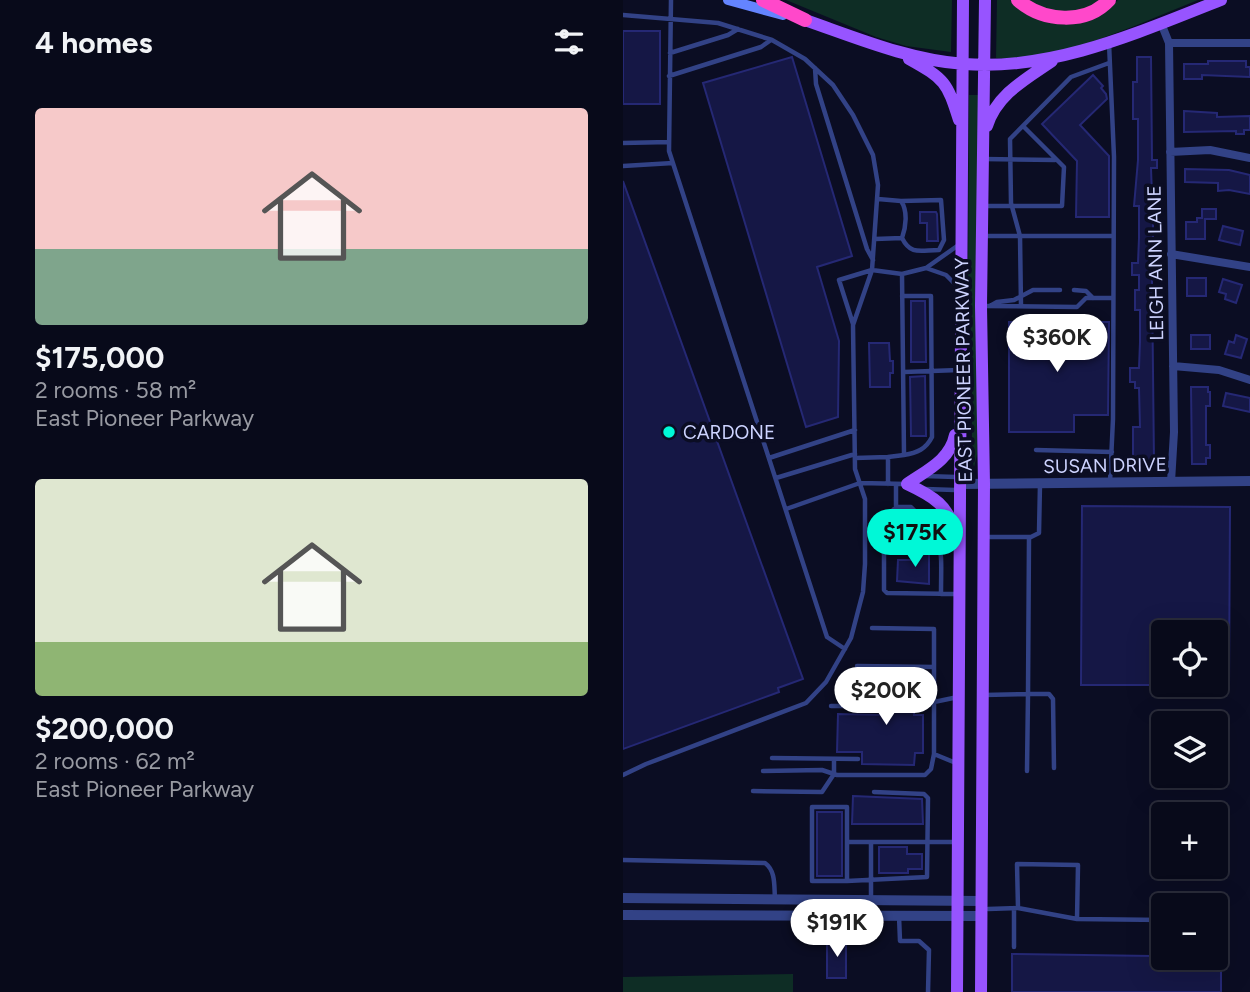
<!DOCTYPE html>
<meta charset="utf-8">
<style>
body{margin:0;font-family:Figtree,sans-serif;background:#111323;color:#f1f3f6;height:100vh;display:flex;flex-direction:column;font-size:26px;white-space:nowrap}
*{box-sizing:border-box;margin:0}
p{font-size:23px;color:#989aa2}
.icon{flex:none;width:38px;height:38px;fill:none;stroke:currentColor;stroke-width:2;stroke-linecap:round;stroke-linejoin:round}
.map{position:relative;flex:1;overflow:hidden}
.details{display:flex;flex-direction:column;background:#080a1a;width:623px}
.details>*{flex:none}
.tools{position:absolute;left:528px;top:620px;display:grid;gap:14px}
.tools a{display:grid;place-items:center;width:77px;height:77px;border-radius:7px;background:#080a1a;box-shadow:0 7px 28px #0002,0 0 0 2px #292b39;font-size:35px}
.price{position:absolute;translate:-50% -60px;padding:0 16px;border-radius:24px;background:#fff;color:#222;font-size:23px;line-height:46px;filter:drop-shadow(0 2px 4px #0008)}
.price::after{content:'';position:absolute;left:50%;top:42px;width:21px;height:16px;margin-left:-10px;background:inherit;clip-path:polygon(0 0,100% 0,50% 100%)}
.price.active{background:#00f8d7;color:#111}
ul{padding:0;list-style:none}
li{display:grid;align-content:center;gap:14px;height:371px;padding:0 35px}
li span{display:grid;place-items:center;height:217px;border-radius:7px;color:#555}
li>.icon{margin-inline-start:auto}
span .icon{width:126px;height:126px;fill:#fffc;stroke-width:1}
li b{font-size:30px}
h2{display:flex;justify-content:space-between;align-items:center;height:84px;padding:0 35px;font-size:30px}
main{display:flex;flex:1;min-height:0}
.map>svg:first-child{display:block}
.green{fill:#0e2d25}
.building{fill:#151745;stroke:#252874;stroke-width:2}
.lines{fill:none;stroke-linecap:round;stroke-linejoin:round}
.service{stroke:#324286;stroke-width:4.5}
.minor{stroke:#324286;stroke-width:8}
.tertiary{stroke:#324286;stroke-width:10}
.secondary{stroke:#6484ff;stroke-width:10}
.primary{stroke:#9754ff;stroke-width:12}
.motorway{stroke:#ff48ca;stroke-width:14}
.poi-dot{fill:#00f8d7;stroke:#0b0d23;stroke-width:2.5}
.labels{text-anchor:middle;stroke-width:7;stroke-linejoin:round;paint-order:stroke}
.street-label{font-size:19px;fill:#cdd3ff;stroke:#0b0d23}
.poi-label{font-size:19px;fill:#cdd3ff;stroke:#0b0d23;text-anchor:start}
</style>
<main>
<section class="details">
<h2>4 homes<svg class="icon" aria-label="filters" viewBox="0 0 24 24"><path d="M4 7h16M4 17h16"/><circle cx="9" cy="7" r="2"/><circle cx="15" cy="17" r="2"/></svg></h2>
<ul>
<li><span style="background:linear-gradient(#f6c9c9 65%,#7fa58c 0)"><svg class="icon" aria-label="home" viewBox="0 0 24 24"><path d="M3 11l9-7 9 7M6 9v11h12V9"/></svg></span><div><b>$175,000</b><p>2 rooms · 58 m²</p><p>East Pioneer Parkway</p></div></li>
<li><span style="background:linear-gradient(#dfe7d0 75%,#8fb573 0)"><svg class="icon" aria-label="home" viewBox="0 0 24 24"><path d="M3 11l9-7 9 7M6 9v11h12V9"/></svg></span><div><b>$200,000</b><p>2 rooms · 62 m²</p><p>East Pioneer Parkway</p></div></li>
</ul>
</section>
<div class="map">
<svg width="627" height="992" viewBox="0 0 627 992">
<rect width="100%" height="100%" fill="#0b0d23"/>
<path class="green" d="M163 0H329L328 52 283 46 253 37Z
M374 0H391L411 16 485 9 495 0H575C522 21 429 65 373 58Z
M403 0H482L467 9 436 14Z
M346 95H356L354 455 351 467 349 459V387H351L345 280Z
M170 974V992H0V977Z"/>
<path class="building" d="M0 31H37V104H0Z
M169 57 229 256 194 267 216 341 215 417 183 427 80 83Z
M514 57H528L529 160H534V168H528L529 196H527V212H530V263H534V280H529L531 462H517V457H510V427H517L516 388H512V382H507V368H516L517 342V310H512V290H516V275H509V263H515L516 238V206H511L515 160V119H510V82H514Z
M585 61H623V67H627V77L579 75V79H561V64H585Z
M470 75 480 86 478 88 483 94 484 99 457 125 486 156V217H453L454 161 419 124Z
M561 111 594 113V117L627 116V130H621V134H613V131L561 132Z
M562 169 606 170 627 175V194L606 190 595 191V183L562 182Z
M0 181 180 679 155 688 156 692 0 749Z
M579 209H593V219H582V239H563V222H574V218H579Z
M297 212H313L314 214 315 241H304V223H297Z
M600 226 620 231 617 245 596 240Z
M564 278H583V296H564Z
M600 279 619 285 613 303 602 299 603 294 596 292Z
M288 301H302L303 362H288Z
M386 322H486L485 415H451V432H386Z
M568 335H587V349H568Z
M613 335 624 339 618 358 602 354 606 341 611 343Z
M246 343H266L267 361H270V373H267V387H247Z
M302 376 303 436H288L287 377Z
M568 387H585V392H587V406H583V445H587V458H583V464H569Z
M603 393 627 398V412L600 406Z
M459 506 607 507 606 686H593V632H541V685H458Z
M291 551H306V584L274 581 275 560H291Z
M265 671 292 672 291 715H300V753H292L291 765 239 764V752H214L215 714 265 715Z
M230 796 299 799 300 824H229Z
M194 812H219V876H194Z
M256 847H284V854H299V869H285V873H256Z
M204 940H223V978H204Z
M389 954 598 957V992H389Z"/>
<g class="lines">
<path class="service" d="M48 0 46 151 204 637 222 649
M0 15 95 23 149 40 182 59 210 85 230 115 250 155 255 185 249 270 230 325 232 469 242 499V564L240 592 228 638 203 682 183 703 23 764 0 775
M486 43 491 157 490 419 487 482
M47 53 105 35 115 29
M486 63 448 77 387 139 388 203 397 236H490
M192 68 193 84 244 249 250 260
M46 76 138 47 148 40
M0 143 46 142
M360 159 432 160
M0 166 50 163
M278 201 318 200 321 240 316 250C298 250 288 256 279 238
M360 206H439L441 167 400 126
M360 236H397L398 306
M252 239 279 238C283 227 285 211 278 201L255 199
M303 268 323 275 334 286
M451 290 463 291 470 298
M279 296H308L309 437C303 449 294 453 281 455
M360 306 454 307 463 298H489
M367 306 374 302 391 300 410 290H437
M230 324 216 280 249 270 279 274 303 268 337 244
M281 372 336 370
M413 450 489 452
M265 457 281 455 279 274
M146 458 232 430
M232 458 265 457V484
M301 476 333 477
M153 478 232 454
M302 489 332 490 334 487
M273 507V484
M163 509 237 483 284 484
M362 537H408L416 533 417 484
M270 540H314
M318 594C318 546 323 542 288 507H273L270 510V540L261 552V590L264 593 336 594
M249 628 311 629V702
M234 666 311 667
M361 695 405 694 406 537
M208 706H245L257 704V667
M149 758 235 759
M333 763 311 754V702L335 697
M140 771 199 770 214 775H302L308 769 311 754
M404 771 405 694H426L430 699 431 768
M130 791 199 792 211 774V759
M224 842V881H189V807H224V842H334
M248 842V899
M0 860 142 863C153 871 151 886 152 899
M224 881 304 877 305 798 301 794 251 792
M365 909 395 908 394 864 455 865 454 919 395 908
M276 916 277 941H296L306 950 305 992
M454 919 541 920
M391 947V908"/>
<path class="minor" d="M538 23 546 43 551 432 548 482
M546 43H627
M547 152 587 150 627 158
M548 254 627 267
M550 366 596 370 627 380"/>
<path class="tertiary" d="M337 484 627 481
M0 898 358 901
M0 915 358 916"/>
<path class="secondary" d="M105 0 160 15"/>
<path class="primary" d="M182 20C234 38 286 60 341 64 431 71 516 32 598 0
M286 59C322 79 324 82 336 120
M364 126C374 94 403 79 429 61
M332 435C327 460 304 470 284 484 312 497 324 505 334 534
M334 992 340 0
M358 992 361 484 358 306 362 0"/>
<path class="motorway" d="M140 0 182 20
M395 0C420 22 463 25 486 0"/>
</g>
<circle class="poi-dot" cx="46" cy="432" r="7"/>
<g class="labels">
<g class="street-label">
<text transform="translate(532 263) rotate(-91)" y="7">LEIGH ANN LANE</text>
<text transform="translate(340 370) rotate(-91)" y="7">EAST PIONEER PARKWAY</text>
<text transform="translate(482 465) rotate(-1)" y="7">SUSAN DRIVE</text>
</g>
<g class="poi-label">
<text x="60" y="439">CARDONE</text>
</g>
</g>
</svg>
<div class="tools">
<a><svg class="icon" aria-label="locate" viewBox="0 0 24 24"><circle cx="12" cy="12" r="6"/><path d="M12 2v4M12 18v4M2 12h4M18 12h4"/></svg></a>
<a><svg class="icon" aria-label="layers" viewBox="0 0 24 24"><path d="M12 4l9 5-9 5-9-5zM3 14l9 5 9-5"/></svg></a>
<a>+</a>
<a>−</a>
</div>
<b class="price" style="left:434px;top:374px">$360K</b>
<b class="price active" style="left:292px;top:569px">$175K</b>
<b class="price" style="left:263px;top:727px">$200K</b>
<b class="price" style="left:214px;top:959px">$191K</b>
</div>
</main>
